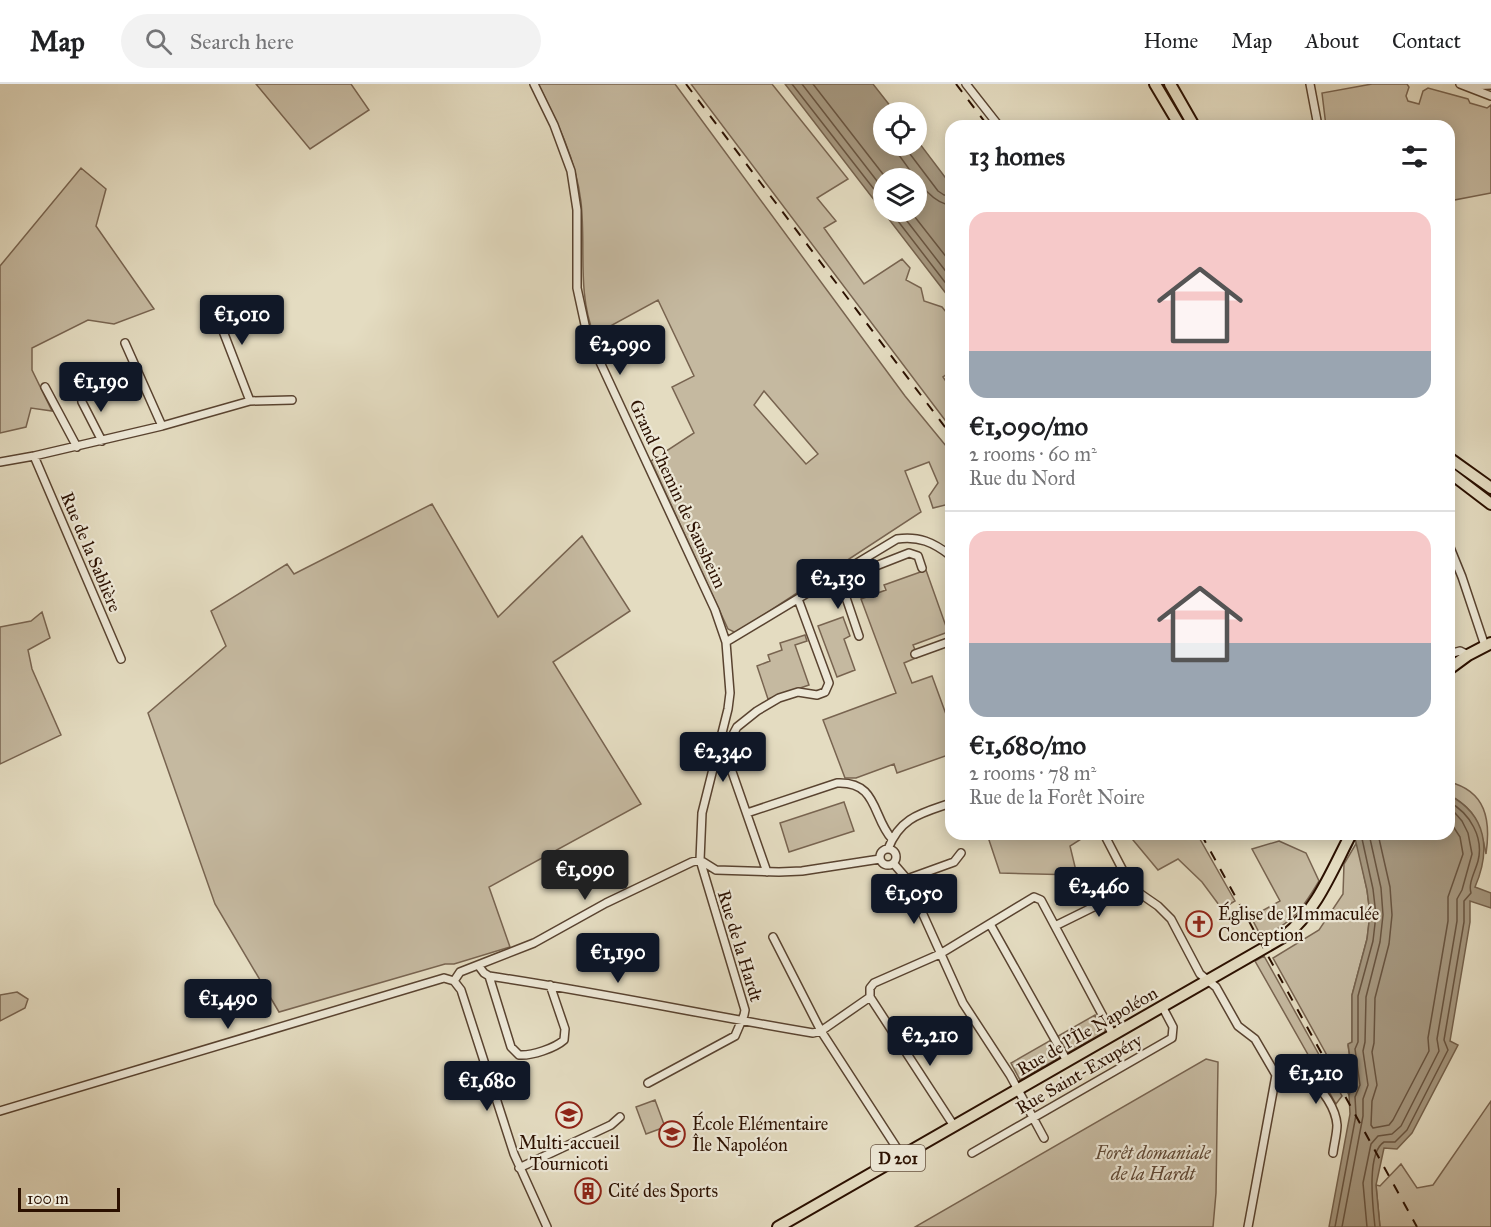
<!DOCTYPE html>
<meta charset="utf-8">
<style>
body{margin:0;font-family:"IM FELL Great Primer",serif;background:#f2f2f2;color:#202124;height:100vh;display:flex;flex-direction:column;font-size:22px;white-space:nowrap}
*{box-sizing:border-box;margin:0}
p{font-size:20px;color:#757577}
.icon{flex:none;width:33px;height:33px;fill:none;stroke:currentColor;stroke-width:2;stroke-linecap:round;stroke-linejoin:round}
.map{position:relative;flex:1;overflow:hidden}
.details{position:absolute;left:945px;top:36px;width:510px;height:720px;display:flex;flex-direction:column;background:#fff;border-radius:18px;box-shadow:0 3px 15px #0003}
.details>*{flex:none}
.controls{position:absolute;left:873px;top:18px;display:grid;gap:12px}
.controls a{display:grid;place-items:center;width:54px;height:54px;border-radius:50%;background:#fff;box-shadow:0 3px 15px #0003;font-size:30px}
.scale{position:absolute;left:18px;bottom:15px;width:102px;box-sizing:border-box;padding-left:6px;border:3px solid #2b1000;border-top:0;font-size:16px;line-height:21px;white-space:nowrap;color:#2b1000;-webkit-text-stroke:4px #ede8d7;paint-order:stroke}
.price{position:absolute;translate:-50% -51px;padding:0 14px;border-radius:6px;background:#111827;color:#fff;font-size:20px;line-height:39px;filter:drop-shadow(0 2px 3px #0008)}
.price::after{content:'';position:absolute;left:50%;top:36px;width:18px;height:14px;margin-left:-9px;background:inherit;clip-path:polygon(0 0,100% 0,50% 100%)}
.price.selected{background:#222;color:#fff}
ul{padding:0;list-style:none}
li{display:grid;align-content:center;gap:12px;height:318px;padding:0 24px}
li+li{border-top:2px solid #e0e0e0}
li span{display:grid;place-items:center;height:186px;border-radius:18px;color:#555}
li>.icon{margin-inline-start:auto}
span .icon{width:108px;height:108px;fill:#fffc;stroke-width:1}
li b{font-size:26px}
h2{display:flex;justify-content:space-between;align-items:center;height:72px;padding:0 24px;font-size:26px}
header{display:flex;align-items:center;gap:36px;box-sizing:border-box;height:84px;padding:0 30px;background:#fff;border-bottom:2px solid #e0e0e0}
header strong{font-size:28px}
nav{display:flex;gap:33px;margin-inline-start:auto;font-size:21px}
.search{width:420px;height:54px;background:#f2f2f2;display:flex;align-items:center;gap:15px;box-sizing:border-box;padding:0 21px;border-radius:33px;color:#757577;font-size:22px}
.map>svg:first-child{display:block}
.green{fill:#c5b9a0;stroke:#786450;stroke-width:1.5;fill-rule:evenodd}
.water{fill:#a5977f;stroke:#74614c;stroke-width:1.5;fill-rule:evenodd}
.lines{fill:none;stroke-linecap:round;stroke-linejoin:round}
.shore{stroke:#685440;stroke-width:1.5}
.street-casing{stroke:#594330;stroke-width:10}
.primary-casing{stroke:#2b1000;stroke-width:14}
.street{stroke:#ede8d7;stroke-width:7}
.primary{stroke:#e4dcc1;stroke-width:10}
.rail{stroke:#2b1000;stroke-width:2;stroke-dasharray:10 10;stroke-linecap:butt}
.labels{text-anchor:middle;stroke-width:4.5;stroke-linejoin:round;paint-order:stroke}
.shield{fill:#ede8d7;stroke:#655140;stroke-width:1.5}
.shield-label{font-size:16px;font-weight:bold;fill:#2b1000}
.street-label{font-size:18px;fill:#2b1000;stroke:#ede8d7}
.poi-label{font-size:18px;fill:#2b1000;stroke:#ede8d7;text-anchor:start}
.park-label{font-size:18px;font-style:italic;fill:#614b38;stroke:#ede8d7}
</style>
<header>
<strong>Map</strong>
<div class="search"><svg class="icon" aria-label="search" viewBox="0 0 24 24"><circle cx="10" cy="10" r="6"/><path d="M15 15l6 6"/></svg>Search here</div>
<nav><a>Home</a><a>Map</a><a>About</a><a>Contact</a></nav>
</header>
<div class="map">
<svg width="1491" height="1143" viewBox="0 0 1491 1143">
<rect width="100%" height="100%" fill="#e4dcc1"/>
<filter id="stains"><feTurbulence type="fractalNoise" baseFrequency=".00333" numOctaves="4"/><feColorMatrix values="0 0 0 0 .2 0 0 0 0 .09 0 0 0 0 .02 0 0 0 .5 -.17"/></filter>
<radialGradient id="worn" r=".72"><stop offset=".6" stop-color="#630" stop-opacity="0"/><stop offset="1" stop-color="#630" stop-opacity=".3"/></radialGradient>
<path class="green" d="M256 0H351L369 26 310 65Z
M538 0H675L905 312 951 368V424L949 420 933 424 929 412 938 399 929 378 905 387 921 428 736 549 728 545 651 377 694 349 672 303 694 292 658 216 594 251C577 208 586 163 581 118 576 76 557 37 538 0ZM764 307 818 370 806 380 754 321Z
M691 0H772L848 95 817 114 836 137 824 144 864 200 902 175 910 184 906 196 921 204 924 217 942 223 951 234V287L943 293 951 305V344Z
M1372 0H1407L1409 3 1406 12 1408 17 1419 20 1423 7 1428 4 1468 15 1470 19 1487 24 1491 21V109L1449 117V42H1326L1322 9Z
M81 84 106 105 96 142 154 225 114 240 88 236 32 264V286L52 327 31 324 26 343 0 349V182Z
M432 420 498 533 582 452 630 527 553 578 641 720 489 803 510 863 454 880H445L279 928 215 820 148 629 226 562 211 527 287 480 294 490Z
M926 486 948 548 913 561 918 573 904 579 912 599 932 592 951 644V670L897 689 894 680 856 694H845L823 636 896 609 861 515 886 506 884 501Z
M42 528 50 554 28 566 32 585 61 651 0 680V543L31 537Z
M843 533 850 552 844 555 855 586 837 593 818 542Z
M805 551 807 557 795 561 809 601 768 615 757 582 770 577 768 571 782 566 780 559Z
M1449 698C1486 707 1491 736 1486 770 1481 742 1476 725 1449 711Z
M844 718 854 747 789 768 780 739Z
M987 750H1089L1070 762 1077 791 1000 789Z
M1128 750H1197L1235 817 1222 825 1202 798 1178 775 1158 786Z
M1279 757 1306 769 1319 797C1300 829 1294 836 1262 854L1251 833 1280 817 1252 765Z
M1357 758 1367 806 1370 830 1367 855 1352 911V958L1348 961 1354 1002 1349 1011 1273 874 1319 846 1343 810 1344 780Z
M1264 872 1342 1012 1336 1020 1255 877Z
M17 908 28 915 25 924 0 937V911Z
M1095 931 1105 948 1020 996 1011 979Z
M1206 975 1218 978 1216 1109 1213 1143H915Z
M655 1016 665 1043 646 1050 636 1023Z
M1491 1017V1143H1380L1376 1101 1380 1102 1401 1080 1417 1104 1433 1101Z"/>
<path class="water" d="M785 0H873L895 28H884V62H916L917 56 951 101V216ZM884 94H916V128H884Z
M1449 711C1487 731 1491 766 1475 803L1491 809V824L1470 817V838L1450 957 1458 961 1412 1049 1397 1065 1384 1064 1376 1101 1380 1143H1329L1350 1030 1349 1011 1354 1001 1348 960 1352 958V911L1367 855 1370 830 1367 806 1354 750H1449Z"/>
<g class="lines">
<path class="shore" d="M792 0 884 118
M802 0 884 106
M813 0 886 94
M895 62 898 70C911 86 929 120 951 121
M904 62 938 107 944 111 951 112
M891 128 951 206
M900 128 951 194
M911 128 951 179
M1378 750 1390 803 1392 831 1389 860 1375 914 1374 959 1372 968 1377 1001 1372 1017 1371 1041 1373 1044 1389 1041 1393 1036 1429 967 1428 954 1448 837V813L1463 770 1460 753 1449 736
M1335 1143 1356 1031 1355 1013 1360 1001 1355 965 1358 958V912L1373 857 1376 831 1373 805 1361 750
M1342 1143 1363 1032V1015L1368 1001 1363 967 1365 958 1366 913 1380 858 1383 831 1381 804 1369 750
M1367 1143 1363 1099 1371 1060 1378 1052 1392 1050 1401 1042 1439 967 1437 955 1457 837V815L1462 806 1472 770 1468 749 1462 737 1455 729 1449 726
M1375 1143C1373 1124 1366 1069 1384 1058H1395L1407 1046 1448 966 1444 956 1464 838V817L1471 809C1468 799 1475 788 1478 777 1484 754 1470 729 1449 718"/>
<g class="street-casing">
<path id="street" d="M534 0 554 41 571 87 577 126V204L587 250 715 526 726 558 730 609 728 625 702 729 700 776 745 926 744 931 735 952 648 999
M966 0 999 42
M1310 0 1318 42
M1460 0 1491 12
M1470 2 1491 1
M211 216 250 317
M125 259 162 342
M45 303 77 363
M81 307 82 318 102 357
M34 372 121 575
M0 378 34 372 162 342 250 317 292 316
M1449 461 1462 493 1485 562
M839 493 859 552
M840 496 909 469 918 472 922 484
M726 558 897 455C919 452 933 458 951 472
M915 570 951 557
M1449 570 1460 567 1468 571
M747 729 837 699C878 697 872 733 892 755
M1104 750 1132 804 1158 822 1171 835 1200 890 1216 903 1238 942 1255 955 1276 991 1248 1143
M880 773a8 8 0 1 1 16 0a8 8 0 1 1-16 0Z
M888 765C900 733 922 729 951 719
M894 780 907 795 963 919 1010 991 1044 1054
M767 788 730 682 728 668 729 658 737 643 757 627 779 614 798 608 817 611 825 608 829 599 798 515
M907 795 954 778 961 769
M990 840 1067 977
M1055 842 1132 804
M773 853 821 947 870 913V904L874 899 940 870 1034 813 1041 816 1113 951
M478 881 484 889 489 892C598 908 705 931 813 949L821 947 902 1072
M489 892 511 963 519 971C532 972 555 964 564 956L565 945 550 901
M454 897 460 888 534 859 606 819 692 778 700 776 716 786 779 788 802 787 880 775
M454 897 461 906 514 1070 547 1143
M870 913 954 1042
M1276 991C1286 993 1299 994 1309 998 1323 1003 1336 1026 1337 1041 1337 1050 1334 1060 1333 1069
M0 1027 444 894 454 897
M972 1069 1172 954 1173 943 1162 922
M519 1084 611 1041 620 1033"/>
</g>
<g class="primary-casing">
<path id="primary" d="M1155 0 1180 42
M1170 0 1194 42
M1449 374 1491 404
M1449 388 1491 420
M1449 585 1468 571 1491 559
M778 1143 1285 852C1317 826 1332 786 1351 750"/>
</g>
<use href="#street" class="street"/>
<use href="#primary" class="primary"/>
<path class="rail" d="M686 0 951 351
M956 0 988 42
M1201 750 1417 1143"/>
</g>
<defs>
<g id="church-ring" transform="scale(1.35)"><circle r="9.5" fill="#ede8d7" stroke="#8f2418" stroke-width="1.5"/><path d="M-1.2-6h2.4v3.5h3.3v2.4h-3.3V6h-2.4V-.1h-3.3v-2.4h3.3Z" fill="#8f2418"/></g>
<g id="school-ring" transform="scale(1.35)"><circle r="9.5" fill="#ede8d7" stroke="#8f2418" stroke-width="1.5"/><path d="M0-5L7-2L0 1L-7-2ZM-4 1L0 2.5L4 1V4Q0 6-4 4Z" fill="#8f2418"/></g>
<g id="building-ring" transform="scale(1.35)"><circle r="9.5" fill="#ede8d7" stroke="#8f2418" stroke-width="1.5"/><path d="M-4-6H4V6H1V3H-1V6H-4ZM-2.5-4.3h1.7v1.8h-1.7ZM.8-4.3h1.7v1.8H.8ZM-2.5-1h1.7V.8h-1.7ZM.8-1h1.7V.8H.8Z" fill="#8f2418"/></g>
</defs>
<g fill-rule="evenodd">
<use href="#church-ring" x="1199" y="840"/>
<use href="#school-ring" x="569" y="1031"/>
<use href="#school-ring" x="672" y="1050"/>
<use href="#building-ring" x="588" y="1107"/>
</g>
<g class="labels">
<rect class="shield" x="871" y="1061" width="54" height="26" rx="4.5"/>
<g class="shield-label">
<text x="898" y="1080">D 201</text>
</g>
<g class="street-label">
<text transform="translate(678 410) rotate(65)" y="6">Grand Chemin de Sausheim</text>
<text transform="translate(91 468) rotate(67)" y="6">Rue de la Sablière</text>
<text transform="translate(740 862) rotate(73)" y="6">Rue de la Hardt</text>
<text transform="translate(1087 947) rotate(-30)" y="6">Rue de l'Île Napoléon</text>
<text transform="translate(1079 990) rotate(-30)" y="6">Rue Saint-Exupéry</text>
</g>
<g class="poi-label">
<text x="1218" y="836">Église de l'Immaculée<tspan x="1218" dy="21">Conception</tspan></text>
<text x="692" y="1046">École Elémentaire<tspan x="692" dy="21">Île Napoléon</tspan></text>
<text x="569" y="1065" text-anchor="middle">Multi-accueil<tspan x="569" dy="21">Tournicoti</tspan></text>
<text x="608" y="1113">Cité des Sports</text>
</g>
<g class="park-label">
<text x="1153" y="1075">Forêt domaniale<tspan x="1153" dy="21">de la Hardt</tspan></text>
</g>
</g>
<rect width="100%" height="100%" filter="url(#stains)"/>
<rect width="100%" height="100%" fill="url(#worn)"/>
</svg>
<div class="controls">
<a><svg class="icon" aria-label="locate" viewBox="0 0 24 24"><circle cx="12" cy="12" r="6"/><path d="M12 2v4M12 18v4M2 12h4M18 12h4"/></svg></a>
<a><svg class="icon" aria-label="layers" viewBox="0 0 24 24"><path d="M12 4l9 5-9 5-9-5zM3 14l9 5 9-5"/></svg></a>
</div>
<div class="scale">100 m</div>
<b class="price" style="left:242px;top:262px">€1,010</b>
<b class="price" style="left:620px;top:292px">€2,090</b>
<b class="price" style="left:101px;top:329px">€1,190</b>
<b class="price" style="left:838px;top:526px">€2,130</b>
<b class="price" style="left:723px;top:699px">€2,340</b>
<b class="price selected" style="left:585px;top:817px">€1,090</b>
<b class="price" style="left:1099px;top:834px">€2,460</b>
<b class="price" style="left:914px;top:841px">€1,050</b>
<b class="price" style="left:618px;top:900px">€1,190</b>
<b class="price" style="left:228px;top:946px">€1,490</b>
<b class="price" style="left:930px;top:983px">€2,210</b>
<b class="price" style="left:1316px;top:1021px">€1,210</b>
<b class="price" style="left:487px;top:1028px">€1,680</b>
<section class="details">
<h2>13 homes<svg class="icon" aria-label="filters" viewBox="0 0 24 24"><path d="M4 7h16M4 17h16"/><circle cx="9" cy="7" r="2"/><circle cx="15" cy="17" r="2"/></svg></h2>
<ul>
<li><span style="background:linear-gradient(#f6c9c9 75%,#9aa5b1 0)"><svg class="icon" aria-label="home" viewBox="0 0 24 24"><path d="M3 11l9-7 9 7M6 9v11h12V9"/></svg></span><div><b>€1,090/mo</b><p>2 rooms · 60 m²</p><p>Rue du Nord</p></div></li>
<li><span style="background:linear-gradient(#f6c9c9 60%,#9aa5b1 0)"><svg class="icon" aria-label="home" viewBox="0 0 24 24"><path d="M3 11l9-7 9 7M6 9v11h12V9"/></svg></span><div><b>€1,680/mo</b><p>2 rooms · 78 m²</p><p>Rue de la Forêt Noire</p></div></li>
</ul>
</section>
</div>
